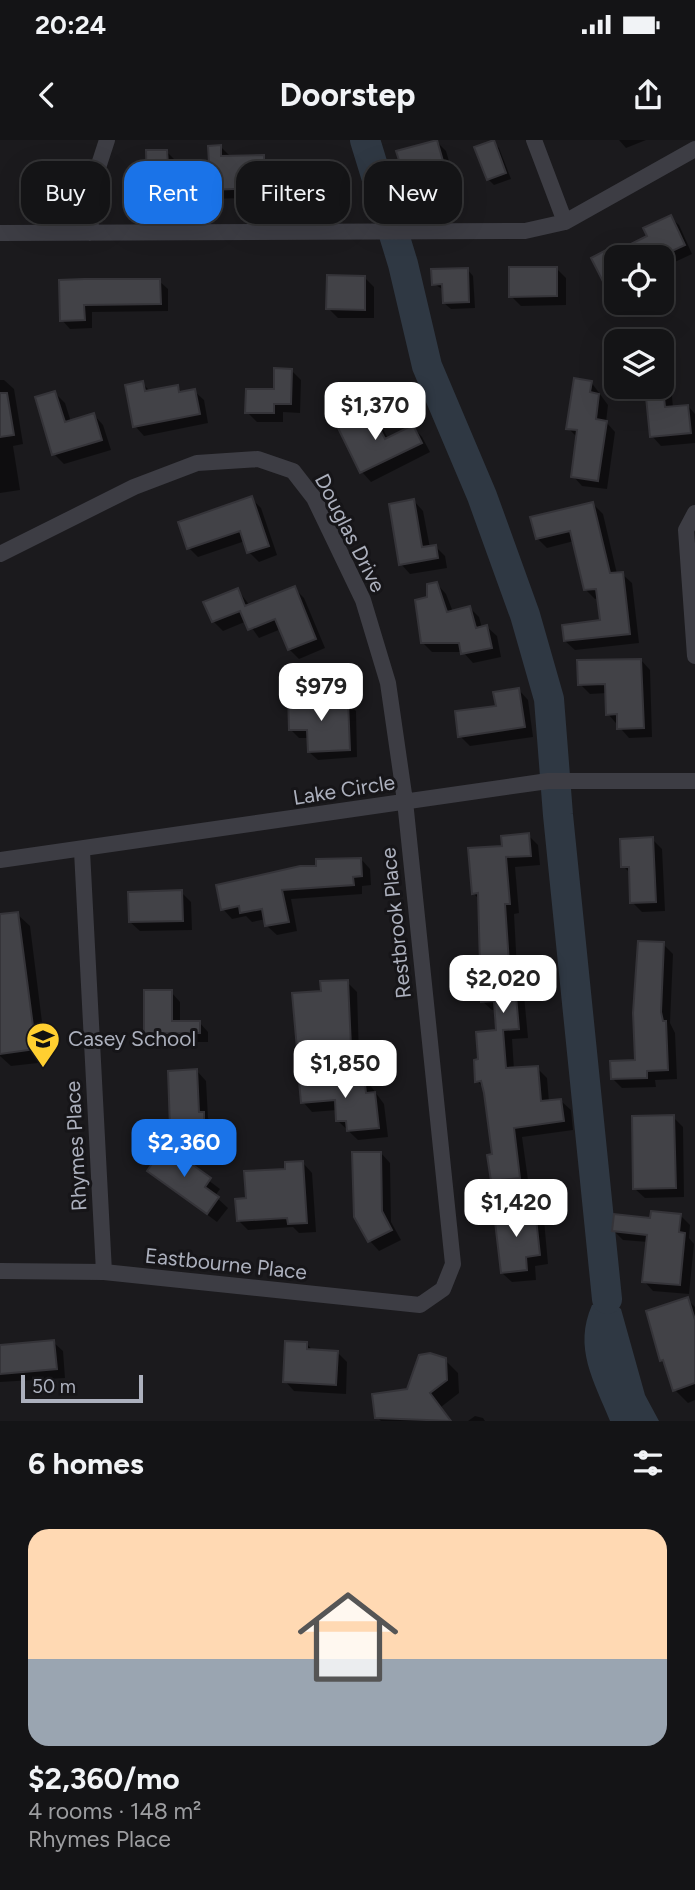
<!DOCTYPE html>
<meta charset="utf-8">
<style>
body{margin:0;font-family:Figtree,sans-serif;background:#1d1d1f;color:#f1f3f6;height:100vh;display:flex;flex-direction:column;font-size:26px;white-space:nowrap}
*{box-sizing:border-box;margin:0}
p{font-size:23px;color:#9d9ea1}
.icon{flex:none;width:38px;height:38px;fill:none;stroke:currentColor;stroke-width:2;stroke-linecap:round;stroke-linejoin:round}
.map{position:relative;height:1281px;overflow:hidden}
.details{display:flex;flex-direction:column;background:#141416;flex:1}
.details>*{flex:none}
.guide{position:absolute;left:21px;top:21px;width:654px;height:63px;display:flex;gap:14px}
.tools{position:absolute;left:604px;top:105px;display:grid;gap:14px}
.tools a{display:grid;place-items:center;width:70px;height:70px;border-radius:14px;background:#141416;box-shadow:0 7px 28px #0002,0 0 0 2px #333335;font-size:35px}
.scale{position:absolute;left:21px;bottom:18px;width:122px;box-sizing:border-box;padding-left:7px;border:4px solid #acb0bd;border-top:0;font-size:19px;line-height:24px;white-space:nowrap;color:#acb0bd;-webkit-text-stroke:5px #161518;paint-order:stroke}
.price{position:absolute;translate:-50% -60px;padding:0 16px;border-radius:14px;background:#fff;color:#222;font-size:23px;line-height:46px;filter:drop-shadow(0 2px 4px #0008)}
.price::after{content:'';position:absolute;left:50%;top:42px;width:21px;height:16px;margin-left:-10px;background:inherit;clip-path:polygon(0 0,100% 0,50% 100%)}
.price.on{background:#1a73e8;color:#fff}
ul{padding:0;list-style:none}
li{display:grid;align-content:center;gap:14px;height:371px;padding:0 28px}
li span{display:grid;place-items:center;height:217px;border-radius:21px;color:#555}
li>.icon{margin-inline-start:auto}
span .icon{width:126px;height:126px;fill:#fffc;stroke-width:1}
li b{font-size:30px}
h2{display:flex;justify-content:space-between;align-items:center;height:84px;padding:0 28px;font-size:30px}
.chip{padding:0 24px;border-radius:21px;background:#141416;box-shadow:0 7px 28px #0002,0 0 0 2px #333335;font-size:24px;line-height:63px}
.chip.on{background:#1a73e8;color:#fff}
.status{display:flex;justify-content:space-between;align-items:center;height:49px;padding:0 35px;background:#141416;direction:ltr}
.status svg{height:19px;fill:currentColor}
header{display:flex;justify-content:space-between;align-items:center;height:91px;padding:0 28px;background:#141416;font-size:32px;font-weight:700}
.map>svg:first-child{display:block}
.water{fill:#2f3843}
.shadow{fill:#0007}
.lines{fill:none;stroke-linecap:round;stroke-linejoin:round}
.river{stroke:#2f3843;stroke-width:30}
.building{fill:#424247;stroke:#353439;stroke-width:2}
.street{stroke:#3d3d44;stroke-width:16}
.labels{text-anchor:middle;stroke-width:6;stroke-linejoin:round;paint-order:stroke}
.street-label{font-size:21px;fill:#acb0bd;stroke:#161518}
.poi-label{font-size:21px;fill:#acb0bd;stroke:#161518;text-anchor:start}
</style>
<div class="status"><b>20:24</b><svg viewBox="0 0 49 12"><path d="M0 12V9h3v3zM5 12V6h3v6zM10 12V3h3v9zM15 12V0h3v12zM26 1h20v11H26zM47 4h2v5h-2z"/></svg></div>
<header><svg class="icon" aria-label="back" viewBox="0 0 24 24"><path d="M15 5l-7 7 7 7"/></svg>Doorstep<svg class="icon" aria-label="share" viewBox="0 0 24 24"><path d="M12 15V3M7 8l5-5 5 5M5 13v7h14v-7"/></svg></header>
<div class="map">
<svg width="695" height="1281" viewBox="0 0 695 1281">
<rect width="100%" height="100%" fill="#1b1a1d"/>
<path class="water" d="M607 1159 621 1169 645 1255 659 1281H610C594 1241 573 1208 592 1165Z"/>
<path class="shadow" d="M619 0H646L626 8Z
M436 1 446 11 458 52 440 57 428 41 415 45 405 35Z
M493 2 499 8 511 39 494 45 488 39Z
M221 7 230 16 263 17 269 22 334 24 343 34V55L273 53V57L158 61 149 51 167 12 176 21 177 26 210 25Z
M670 77 679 85 692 114 662 128V117H616V157L612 116 649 97Z
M556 128 566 138V165L521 166 511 156Z
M467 129 473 136 475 168 451 169 444 163V150L434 144Z
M365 138 374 147V178H338L328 168Z
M61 141H159L168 149V171L92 172V188L70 189 62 180Z
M662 224 670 232 673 268 688 266 695 274V303L661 306 652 296 648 253 643 254 636 247H662Z
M292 231 301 240 300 273 283 272V282H257L247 272 275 251Z
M0 240H4L14 249 23 304 13 306 20 350 0 353Z
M591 242 608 265 606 282 615 292 607 349 582 346 573 336 578 298 568 288Z
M142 243 151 252 177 247 183 253 194 251 204 260 208 283 144 296 135 286Z
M55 253 65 263 71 282 94 275 103 285 111 310 64 324 54 314Z
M371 274 380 283 388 299 413 287 422 297 430 312 371 342 362 332 340 289Z
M251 358 261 368 277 415 259 422 249 412 245 401 198 417 189 408Z
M414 361 423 371 430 408 436 407 445 416 447 428 410 434 401 424Z
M593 364 603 374 617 434H622L632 443 639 503 575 510 565 501 602 482 599 458 595 459 585 449 574 401 547 408 537 398Z
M437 444 446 454 453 472 470 468 479 477 482 488 487 487 497 496 501 517 473 523 463 512H432L422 502 429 458Z
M294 448 304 458 325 508 299 519 289 509 281 489 259 498 247 481 223 491 213 481 238 450 250 466Z
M641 520 650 530 652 597 629 598 608 574 607 553 590 554 580 544Z
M519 550 528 560 533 597 470 606 460 596Z
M304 554 312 562 348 563 356 571 357 617 318 620 309 612V598H299L291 590Z
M528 695 538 705 540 725 515 727 519 773 514 774 517 829 522 834 528 898 512 899 514 930 537 928 547 938 549 962 561 961 571 970 573 990 522 997 529 1047 502 1050 493 1041 494 1016 485 949 477 941 480 921 498 892 497 870H492L482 861 479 759 473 753 504 708Z
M652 699 662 709 665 771 642 772 632 762 631 734 623 726Z
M361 719 370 729 371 745 362 746V754L291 759 297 791 277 795 267 786 266 779 252 782 246 776 232 779 223 769 318 727Z
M181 752 191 762 192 790 140 791 130 782Z
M17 774 30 786 47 922 11 926 0 916V776Z
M663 804 673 814 670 883 675 893 677 939 655 940 656 947 622 948 612 938 637 921Z
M347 842 357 852 359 916 309 918 299 908Z
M171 852 180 862V882H199L208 892V902H155L146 893Z
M197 931 206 941 208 978 213 983V996L181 997 172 987Z
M364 937 384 964 388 997 358 1000 338 981 337 970 312 972 303 962Z
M673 977 683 987 684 1057 645 1058 635 1049Z
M165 1008 220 1049 215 1056 228 1068 217 1082 149 1031Z
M381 1013 390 1023 391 1082 401 1100 379 1111 370 1101 356 1076Z
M303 1023 312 1033 316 1092 299 1093 293 1087 248 1090 238 1080 248 1060 287 1030Z
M534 1070 544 1080 548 1124 535 1126 536 1140 512 1142 502 1133Z
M680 1075 690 1085 689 1098 694 1104 689 1154 653 1151 644 1141 648 1102 623 1100 613 1090Z
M687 1159 695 1167V1260L688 1263 675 1250 667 1226 661 1221Z
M53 1202 63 1211 65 1238 0 1242V1207Z
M307 1204 314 1212 338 1213 347 1222 346 1254 294 1251 285 1241Z
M445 1220 458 1233 459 1253 441 1267 452 1281H381L377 1277Z
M475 1276 483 1278 485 1281H468Z"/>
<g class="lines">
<path class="river" d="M365 0 403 124 427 226 482 356 525 475 549 559 558 675 607 1159"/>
</g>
<path class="building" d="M437 0 449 42 428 48 423 31 404 36 396 11Z
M494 0 506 33 487 40 474 7Z
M221 5V16L264 15V20L334 22V46L264 44 265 48 147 52 146 10H167L168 25 209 23 208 6Z
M671 75 685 105 659 117H616V167L591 118 608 109 611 114 647 96 643 88Z
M509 127H557V156L509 157Z
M468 128 469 162 443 163 442 144 432 145 431 129Z
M327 135 365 136V170L326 169Z
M84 139H160L161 164 84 165 85 180 60 181 59 140Z
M274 228 292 229 291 264H274V273H245L246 249H274Z
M574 238 592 241 590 252 599 254 596 279 607 281 598 341 571 337 577 290 566 289Z
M143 241 145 251 178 245 179 252 195 249 200 274 133 287 125 245Z
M645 247H663L665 267 688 265 691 293 650 297Z
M55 251 65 282 94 273 102 300 52 315 35 257Z
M0 253H7L14 295 0 297Z
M371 272 385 299 413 285 422 303 360 333 338 288Z
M252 356 269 406 247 413 240 391 187 409 178 382Z
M414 359 422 407 436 405 438 418 399 425 389 364Z
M593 362 610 433 623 432 630 494 564 501 562 485 600 480 596 449 584 450 570 391 536 399 530 377Z
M437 442 447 472 470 466 476 488 487 485 492 508 461 514 459 503H421L415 460 427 457V444Z
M295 446 316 499 288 510 275 479 248 490 240 471 212 482 203 462 238 448 245 466Z
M641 519 644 588 617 589V574L606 575 605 544 578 545 577 520Z
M519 548 525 587 458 597 455 571 496 566 493 552Z
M304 552V562L348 561 350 610 308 612 307 590H289L288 553Z
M529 693 531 716 506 717 510 764H505L509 823H513L519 889 503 890 506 928 538 926 541 961 561 959 564 981 514 988 520 1038 491 1041 487 1015 492 1014 484 953 481 941 475 942 474 920 478 919 476 892 496 890 494 861 481 862 478 753 472 754 468 708 502 706 501 696Z
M653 697 656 762 630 763 629 727H621L620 699Z
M361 718 362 736 353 737 354 745 282 750 289 782 265 786 262 769 240 773 239 766 221 770 216 745 300 726H316V719Z
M182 750 183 781 129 782 128 752Z
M18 772 36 909 0 914V774Z
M638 801 664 802 661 872 663 881H666L668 930 647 931V938L611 939 610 921 635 920 633 873Z
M348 840 351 907 297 909 292 853 321 851 320 841Z
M144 850H172V881H200V893H144Z
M197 929 199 972H204V987L170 988 168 931Z
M364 935 366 953 375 952 379 988 347 991 346 981H336L335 960 301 963 299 941Z
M674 975 676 1048 633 1049 632 976Z
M165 1005 211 1038 205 1047 219 1057 207 1074 147 1031Z
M352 1012H381L382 1071 392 1090 368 1102 354 1077Z
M303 1021 307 1083 288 1084 287 1078 237 1081 235 1059 246 1058 244 1031 285 1029V1022Z
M535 1069 540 1115 526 1117 527 1130 501 1133 494 1073Z
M651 1071 681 1074 679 1092 685 1093 680 1145 642 1142 647 1095 612 1091 614 1074 650 1078Z
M688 1157 695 1180V1243L673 1251 663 1220 660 1221 646 1171Z
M54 1200 57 1229 0 1234V1205Z
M285 1201 307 1202V1209L338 1211 336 1245 283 1242Z
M430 1213 446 1218 447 1240 430 1253 451 1281 375 1278 372 1254 407 1249 419 1215Z"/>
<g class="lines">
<path class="street" d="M534 0 565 82
M0 93 525 91 565 82 695 9
M90 93 93 43 107 0
M695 373 686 390 695 516
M0 414 134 347 197 323 258 319 293 331 314 358 363 460 388 543 405 661 453 1124 443 1149 420 1165 104 1132 0 1131
M82 711 104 1132
M0 720 548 641H695"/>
</g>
<defs>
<g id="school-pin" transform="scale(1.75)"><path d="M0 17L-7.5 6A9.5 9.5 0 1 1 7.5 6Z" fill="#ffcf30" stroke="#161518"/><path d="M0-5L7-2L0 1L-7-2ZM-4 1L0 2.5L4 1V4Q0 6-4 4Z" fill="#111"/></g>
</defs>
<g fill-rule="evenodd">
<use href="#school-pin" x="43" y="899"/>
</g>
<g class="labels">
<g class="street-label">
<text transform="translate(350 393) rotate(63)" y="7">Douglas Drive</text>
<text transform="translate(344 650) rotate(-9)" y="7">Lake Circle</text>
<text transform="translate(396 783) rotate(-96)" y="7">Restbrook Place</text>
<text transform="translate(76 1006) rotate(-93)" y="7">Rhymes Place</text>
<text transform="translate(226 1124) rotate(6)" y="7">Eastbourne Place</text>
</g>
<g class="poi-label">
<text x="68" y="906">Casey School</text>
</g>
</g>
</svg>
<div class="tools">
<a><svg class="icon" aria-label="locate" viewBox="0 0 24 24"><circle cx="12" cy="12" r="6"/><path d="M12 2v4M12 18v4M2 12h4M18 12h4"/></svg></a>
<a><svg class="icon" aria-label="layers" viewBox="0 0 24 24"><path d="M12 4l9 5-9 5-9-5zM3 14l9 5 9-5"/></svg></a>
</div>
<div class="scale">50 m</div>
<b class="price" style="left:375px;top:302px">$1,370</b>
<b class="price" style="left:321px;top:583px">$979</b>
<b class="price" style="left:503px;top:875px">$2,020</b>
<b class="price" style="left:345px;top:960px">$1,850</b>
<b class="price on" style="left:184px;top:1039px">$2,360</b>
<b class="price" style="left:516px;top:1099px">$1,420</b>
<div class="guide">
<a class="chip">Buy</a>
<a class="chip on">Rent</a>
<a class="chip">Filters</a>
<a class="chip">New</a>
</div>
</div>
<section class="details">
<h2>6 homes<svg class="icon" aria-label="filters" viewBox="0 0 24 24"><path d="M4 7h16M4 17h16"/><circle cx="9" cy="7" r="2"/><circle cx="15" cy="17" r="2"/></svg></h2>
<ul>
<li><span style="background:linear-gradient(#ffd9b3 60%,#9aa5b1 0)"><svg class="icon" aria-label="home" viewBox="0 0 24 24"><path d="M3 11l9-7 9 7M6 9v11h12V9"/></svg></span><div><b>$2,360/mo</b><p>4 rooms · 148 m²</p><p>Rhymes Place</p></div></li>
</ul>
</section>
